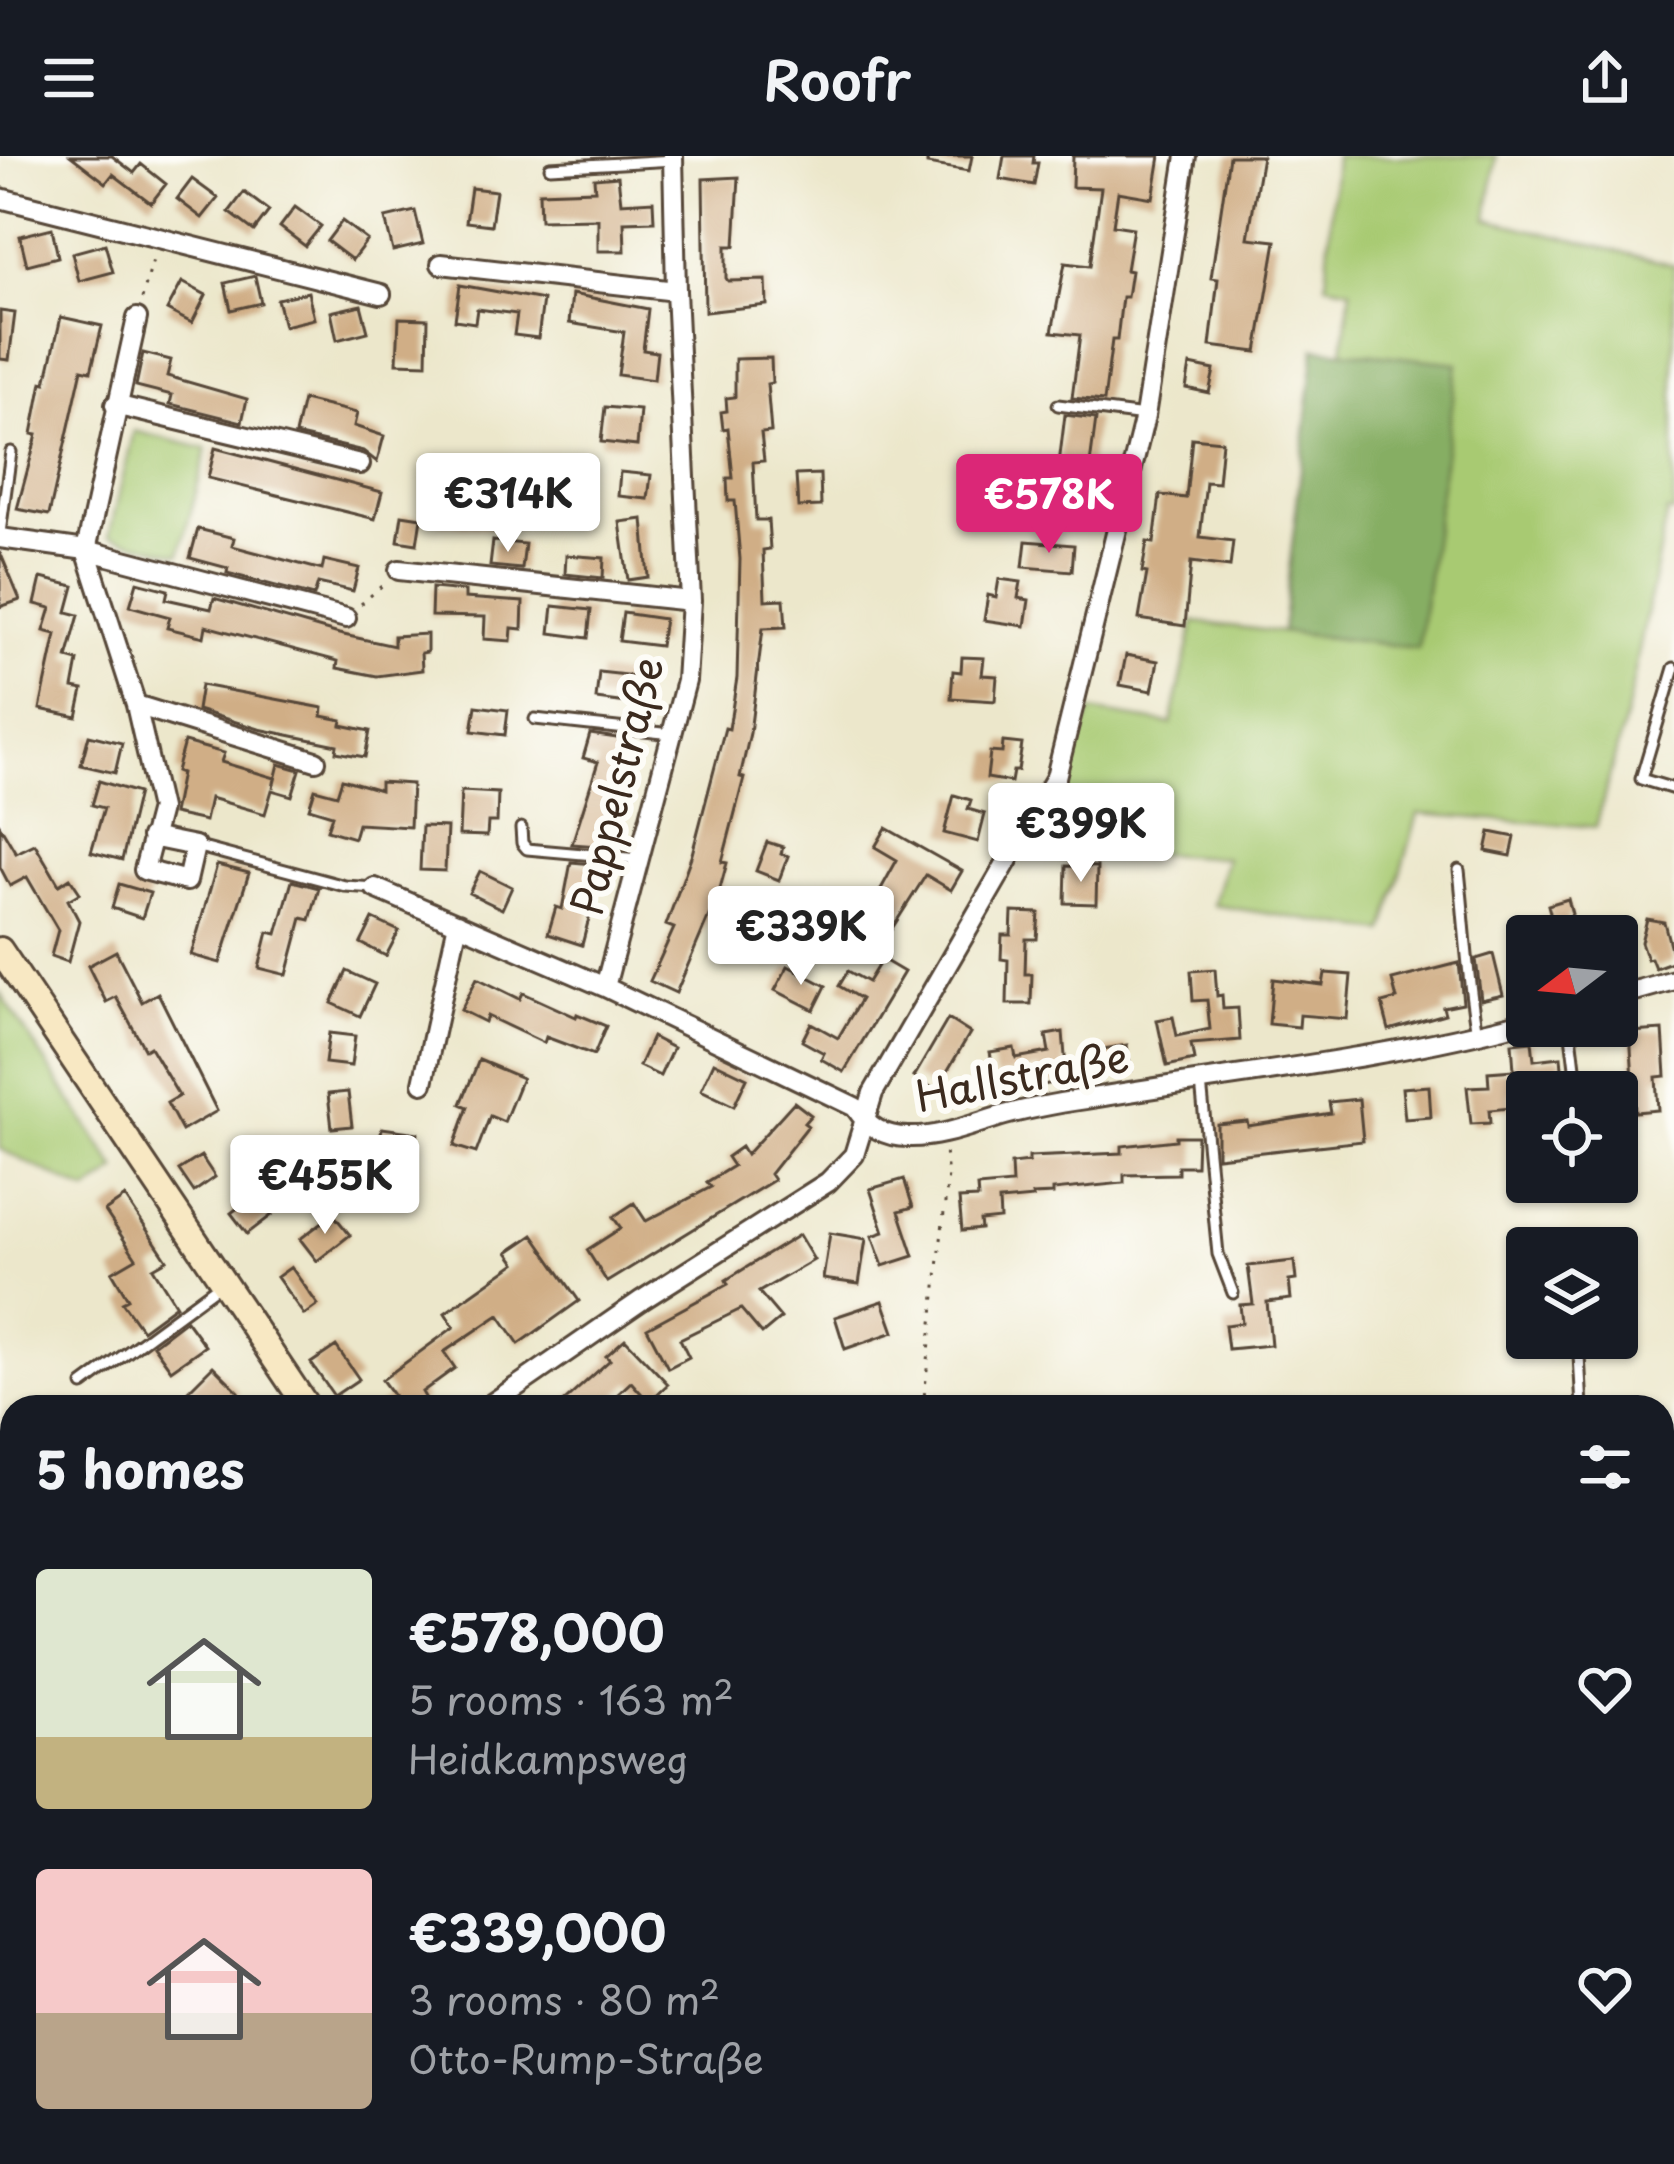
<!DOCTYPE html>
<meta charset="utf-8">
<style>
body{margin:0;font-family:"Playpen Sans",sans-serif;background:#242831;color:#f1f3f6;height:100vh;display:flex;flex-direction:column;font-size:45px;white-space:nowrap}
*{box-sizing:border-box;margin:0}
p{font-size:39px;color:#9ea1a6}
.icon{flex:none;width:66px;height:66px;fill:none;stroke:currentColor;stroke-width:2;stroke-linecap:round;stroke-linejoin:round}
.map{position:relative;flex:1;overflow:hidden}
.drawer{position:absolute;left:0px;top:1239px;width:1674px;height:771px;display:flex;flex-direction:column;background:#171b24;border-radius:36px 36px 0 0;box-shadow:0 3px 9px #0004}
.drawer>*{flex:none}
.needle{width:78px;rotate:254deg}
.controls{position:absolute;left:1506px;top:759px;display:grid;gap:24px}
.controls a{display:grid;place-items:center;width:132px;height:132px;border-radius:12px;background:#171b24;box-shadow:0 3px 9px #0004;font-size:60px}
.price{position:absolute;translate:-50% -102px;padding:0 27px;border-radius:12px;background:#fff;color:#222;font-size:39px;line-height:78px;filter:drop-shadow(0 3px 6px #0008)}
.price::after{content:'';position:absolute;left:50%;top:72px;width:36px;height:27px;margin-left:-18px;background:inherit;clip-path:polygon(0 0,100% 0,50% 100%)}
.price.current{background:#db2777;color:#fff}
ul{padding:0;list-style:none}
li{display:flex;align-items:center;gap:36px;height:300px;padding:0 36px}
li span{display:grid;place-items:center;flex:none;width:336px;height:240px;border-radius:12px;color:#555}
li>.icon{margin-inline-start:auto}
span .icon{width:144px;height:144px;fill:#fffc;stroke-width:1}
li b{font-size:51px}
h2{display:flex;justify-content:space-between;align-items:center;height:144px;padding:0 36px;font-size:51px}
header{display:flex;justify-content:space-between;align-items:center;height:156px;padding:0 36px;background:#171b24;font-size:54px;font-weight:600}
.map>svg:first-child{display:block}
.green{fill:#a8ca72;stroke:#727a48;stroke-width:3}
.forest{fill:#86ae64;stroke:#606c41;stroke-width:3}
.building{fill:#d0ae86}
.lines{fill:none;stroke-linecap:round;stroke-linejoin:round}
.lane-casing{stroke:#564638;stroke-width:15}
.street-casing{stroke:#564638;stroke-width:24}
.secondary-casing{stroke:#564638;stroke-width:30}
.highway-casing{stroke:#564638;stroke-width:39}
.path{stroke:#564638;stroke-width:3;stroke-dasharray:3 9;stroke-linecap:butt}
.lane{stroke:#fff;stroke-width:9}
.street{stroke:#fff;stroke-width:18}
.secondary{stroke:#f8e8c3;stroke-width:24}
.highway{stroke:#edc569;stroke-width:33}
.labels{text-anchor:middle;stroke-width:12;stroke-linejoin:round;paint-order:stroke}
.street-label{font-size:42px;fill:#3b2a1e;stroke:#fdfcf7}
</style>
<header><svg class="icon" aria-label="menu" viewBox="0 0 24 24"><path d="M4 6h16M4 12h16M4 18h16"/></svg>Roofr<svg class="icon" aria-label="share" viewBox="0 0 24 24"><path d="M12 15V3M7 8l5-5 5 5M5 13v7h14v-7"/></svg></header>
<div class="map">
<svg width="1674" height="2008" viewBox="0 0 1674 2008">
<rect width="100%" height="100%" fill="#fdfcf7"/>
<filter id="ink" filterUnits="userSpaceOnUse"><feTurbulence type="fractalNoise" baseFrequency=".00833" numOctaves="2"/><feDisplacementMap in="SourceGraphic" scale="24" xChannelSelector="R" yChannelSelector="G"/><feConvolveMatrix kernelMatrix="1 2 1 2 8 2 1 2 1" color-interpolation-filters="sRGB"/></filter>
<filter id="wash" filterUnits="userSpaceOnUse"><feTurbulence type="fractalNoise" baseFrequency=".004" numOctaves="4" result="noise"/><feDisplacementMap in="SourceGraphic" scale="48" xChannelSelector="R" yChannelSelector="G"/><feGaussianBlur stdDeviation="2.7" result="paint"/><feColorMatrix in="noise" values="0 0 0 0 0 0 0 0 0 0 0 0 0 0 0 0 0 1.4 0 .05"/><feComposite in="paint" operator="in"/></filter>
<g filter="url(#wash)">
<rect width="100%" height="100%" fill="#ece7cb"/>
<path class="green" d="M1335 0H1496L1487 63 1674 109V357L1667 356 1627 555 1596 671 1418 658 1384 776 1213 749 1226 702 1044 691 1091 555 1171 568 1194 466 1418 492 1457 207 1343 195 1351 133 1326 128Z
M134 275 207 293 180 398 109 380Z
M0 837 117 1014 88 1036 0 993Z
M1674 1567V1748L1662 1765V1568Z
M0 1976 12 1978V1998H133L138 2008H0Z"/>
<path class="forest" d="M1315 192 1458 207 1418 492 1282 476Z"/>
<g id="blocks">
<path class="building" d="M71 0H112L134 17 141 8 166 28 151 47 113 18 106 27Z
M927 0H972L969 15 927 8Z
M1004 0H1034L1033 7H1038L1034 29 1000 23Z
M1073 0H1160L1153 42 1118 36 1113 69 1133 72 1126 114 1131 115 1127 141H1122L1117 184H1112L1104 245 1072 242 1080 179 1052 176 1065 107 1090 110 1101 32 1072 31Z
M1229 0H1262L1248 82 1276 85 1257 196 1210 190 1218 123 1211 122Z
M618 20 621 47 653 45 654 65 624 66 625 95H598V63L540 64 539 36 595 34 594 22Z
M739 21 735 90H726V122L728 125 766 124 767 149 705 156 703 23Z
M192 23 218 42 202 62 177 43Z
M471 32 496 35 491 69 466 66Z
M244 36 269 55 254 75 229 56Z
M295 51 321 70 305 90 280 71Z
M415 55 423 88 393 95 385 62Z
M342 65 367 84 352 104 327 85Z
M52 72 58 101 27 109 20 80Z
M105 88 113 116 79 125 72 97Z
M255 120 261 147 231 154 225 127Z
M182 126 206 139 192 167 167 154Z
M460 129 543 144 538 182 514 179 517 158 477 153 475 167 455 164Z
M308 136 314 163 284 170 277 143Z
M572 138 648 153 643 194 657 196 654 224 618 219 624 176 569 167Z
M361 149 368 176 337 184 331 156Z
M0 155 15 157 9 204 0 203Z
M61 161 102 170 91 215 82 213 49 359 17 353 37 279 32 278 42 226 46 227Z
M399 162 428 163 427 208 397 207Z
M143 197 171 204 167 220 247 243 242 266 170 248 172 239 136 230Z
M771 202 772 227 767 228 771 276 761 277 764 305 753 306 756 364H768L770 393 763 394 765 444 784 443 786 471 763 472 750 577 740 621 744 622 722 706 727 707 719 736 676 837 650 825 674 772 666 769 692 698 725 572 729 573 737 522 740 403 735 345H728L727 322H733L728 272 723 273 721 256 727 255 726 242 735 241V203Z
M1190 209 1214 214 1209 237 1186 232Z
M303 244 357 257 354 270 384 280 377 306 363 295 295 279Z
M605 251 640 254 637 290 601 286Z
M1065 259 1096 263 1083 361 999 348 1004 317 1057 324Z
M1192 282 1222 285 1218 327 1206 326 1200 381 1233 385 1230 411 1191 406 1185 470 1139 463 1147 417 1142 416 1147 386 1154 387 1160 339 1186 342Z
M215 292 382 336 375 363 208 322Z
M620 316 651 319 648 343 618 340Z
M820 318 821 350 798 351 796 319Z
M440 350 492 364 491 371 439 367Z
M402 359 421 362 417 388 398 385Z
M643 363 648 421 628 424 620 366Z
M198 373 234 382 232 390 322 414 324 404 359 412 353 435 318 427 314 440 227 417 228 412 190 402Z
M493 385 525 388 522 413 490 410Z
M1026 385 1074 389 1072 415 1023 411Z
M0 396 20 444 0 451Z
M566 399 604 402 603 422 565 418Z
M41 422 74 430 67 456 79 459 67 502 78 505 73 532 83 534 77 561 40 553 56 478 44 475 51 452 35 448Z
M999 423 1021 426 1018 442 1029 444 1025 470 984 464 988 439 996 441Z
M137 426 168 434 166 443 211 453 214 442 339 478 394 490V480L427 478V496L421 497 422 514 377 520 337 512 338 505 206 470 204 481 167 472 170 461 130 450Z
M432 432 465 435V442L523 446 522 473 512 472 511 485 484 483 485 461 431 460Z
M553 450 591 454 588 482 550 477Z
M623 457 664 463 660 490 619 485Z
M1126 499 1158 505 1152 535 1120 529Z
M962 501 984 502 982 519 997 520 995 545 951 542 953 515 961 516Z
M599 516 645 521 642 549 596 543Z
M201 529 323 552 322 560 342 564 341 569 370 575 365 601 336 596 337 589 259 573 197 554Z
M476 550 508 554 505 579 472 575Z
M590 578 630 584 598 690 572 688 598 606 583 602Z
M89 579 122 587 115 617 81 609Z
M184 586 224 597 221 606 275 622 273 632 279 608 300 614 292 640 272 634 265 658 210 642 205 665 173 658 181 617 176 615Z
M1003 586 1022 588 1018 615H1013L1011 626 987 622 990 596 1002 597Z
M342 623 380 634V626L412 628 410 671 358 668 354 682 327 674 332 659 309 652 315 633 337 639Z
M99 625 138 637 122 704 91 696 104 652 92 649Z
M461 635 498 637 497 666H488L487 680 459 679Z
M954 639 971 644 968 653 985 658 978 686 944 677Z
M0 670 16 697 35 688 59 729 70 722 80 737 68 744 79 765 68 806 51 800 58 774 27 721 10 730 0 711Z
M422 670 447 671 445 715 420 714Z
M886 672 962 715 951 734 926 719 891 774 871 763 876 754 871 751 897 704 875 691Z
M1490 676 1515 681 1511 700 1486 695Z
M767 686 783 691 781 698 788 700 779 724 756 715Z
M571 706 594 708 593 715 601 716 582 789 548 778 556 751 562 753Z
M217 709 249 717 220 807 191 799Z
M1066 710 1097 711 1096 748 1065 747Z
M480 715 512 731 502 753 469 737Z
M292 725 319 732 310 764 302 762 287 819 259 812 268 776 277 778Z
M119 728 150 737 142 762 112 752Z
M1568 743 1572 758 1567 762 1573 780H1532L1528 767 1551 760 1548 749Z
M1012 756 1039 757 1037 783H1026L1025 818H1032L1031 848H1007L1008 804 1001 803 1002 779H1011Z
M373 763 399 775 386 800 361 787Z
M1647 763 1664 766 1674 805 1655 812 1651 802 1647 803 1641 786Z
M116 795 142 846 158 837 217 955 182 975 167 947 179 940 150 891 145 894 116 841 106 846 88 810Z
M1493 798 1503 839 1481 844 1476 803Z
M882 803 904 816 844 916 821 903 824 897 802 885 811 867 838 882 861 843 839 830 848 815 868 826Z
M1459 807 1463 847 1443 851 1445 858 1389 874 1382 847 1397 843 1392 824Z
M788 810 826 830 814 854 775 834Z
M1215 813 1217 840 1222 839 1223 853 1238 852 1240 884 1191 888 1194 904 1167 910 1157 864 1173 861 1177 880 1210 873 1207 844 1193 845 1191 815Z
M347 815 375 828 360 860 332 847Z
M1325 817 1351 819 1347 863 1300 859 1299 871 1269 868 1273 823 1323 829Z
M477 822 520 843 523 837 576 861 577 858 606 870 594 899 546 881 544 887 487 860 485 866 461 854Z
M948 863 970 877 936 934 914 921Z
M1663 874 1666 920 1656 921 1658 954 1635 956 1630 876Z
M1063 876 1067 925 1042 929 1040 913 995 921 990 896 1014 892 1016 902 1049 896 1046 879Z
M329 877 355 880 351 910 325 907Z
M652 881 673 892 660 920 639 910Z
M1532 885 1534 904 1561 901 1564 936H1510L1511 952 1489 954 1490 967 1471 968 1467 931 1489 930 1488 916 1514 914 1512 887Z
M1127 889 1131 914 1101 918 1097 894Z
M479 904 522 922 504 966 490 960 476 997 454 990 468 951 461 948Z
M714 906 747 922 734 950 701 934Z
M1429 930 1431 961 1405 963 1402 932Z
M348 936 352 970 332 972 328 938Z
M1359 943 1363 985 1217 1001V968L1247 965 1248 970 1331 957 1329 946Z
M794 946 811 959 804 967 808 970 770 1018 774 1024 607 1126 587 1094 621 1072 613 1061 634 1047 646 1065 711 1031 707 1026 733 1010 727 1001 741 991 746 999Z
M382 972 418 977 413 1007 377 1001Z
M1176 980H1197L1196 1010H1178V1018L1124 1019V1027L1053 1034V1038L1032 1039 1033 1042 999 1045 1000 1063 980 1065 981 1073 962 1075 959 1043 978 1042 977 1031 1012 1028 1011 1008 1029 1006V1001L1122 997V990L1176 984Z
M201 1000 215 1021 194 1036 179 1014Z
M904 1023 913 1051 899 1055 914 1100 883 1110 872 1080 884 1076 870 1033Z
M256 1038 272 1059 247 1078 231 1057Z
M125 1041 167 1104 153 1112 176 1149 142 1174 122 1146 128 1143 112 1116 136 1102 105 1055Z
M333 1058 350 1079 317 1105 300 1083Z
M830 1077 866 1083 859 1128 823 1123Z
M533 1079 579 1145 519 1188 499 1159 444 1196 455 1212 422 1236 426 1243 414 1251H376L393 1239 382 1224 454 1171 445 1157 516 1107 508 1096Z
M799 1079 814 1104 759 1136 781 1162 762 1178 741 1153 680 1183 689 1201 668 1212 647 1172 728 1128 726 1124Z
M1294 1105 1296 1124 1289 1125 1291 1143 1267 1146 1271 1189 1228 1193 1225 1169 1242 1167 1240 1149 1253 1148 1248 1110Z
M291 1111 318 1149 304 1159 277 1121Z
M883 1145 894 1176 845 1193 835 1161Z
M186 1164 205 1190 171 1214 153 1189Z
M625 1183 668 1228 649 1246 631 1226 604 1251H558L610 1204 606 1200Z
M336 1190 359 1223 334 1240 311 1207Z
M213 1210 239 1236 224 1251H195L183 1240Z"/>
</g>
</g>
<g filter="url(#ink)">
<use href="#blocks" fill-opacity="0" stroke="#564638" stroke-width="3"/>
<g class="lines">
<g class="lane-casing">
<path id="lane" d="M550 11 674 4
M1058 249 1145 260
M0 377 11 296
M1674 512 1641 623 1674 633
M535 563 672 578
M521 672 522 687 527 693 639 703
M195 690 345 730 375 732
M1459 714C1465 768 1467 822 1477 877
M1570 870 1578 936
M1201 926 1218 1098 1233 1137
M1578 1182 1582 1251
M83 1229 223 1126
M533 2008 534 1998"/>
</g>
<g class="street-casing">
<path id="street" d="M0 42 381 138
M441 108 676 135
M137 162 86 394 346 462
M115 249 360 308
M0 382 86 394 136 549 160 653 144 714 187 725 195 690 151 681
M399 414 691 445
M136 549 316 605
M375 732 605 831 855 951C868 971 884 981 908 981 942 982 973 968 1005 959 1031 952 1059 947 1086 943 1234 918 1382 904 1527 865
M605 831 686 525 691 445 676 135 673 0
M1617 840 1674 824
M423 927 458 767
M487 1251 642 1144 828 1026 854 999 873 937 1056 621 1145 260 1186 0
M0 1889 12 1888
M728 2008 731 1998
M1460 2008 1470 1998"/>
</g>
<g class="secondary-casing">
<path id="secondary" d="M0 794 307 1251
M1662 1544 1674 1543
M293 1998 296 2008"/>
</g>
<g class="highway-casing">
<path id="highway" d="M1662 1780 1674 1768
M1662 1876 1674 1848
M1662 1944 1674 1917
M1572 2008V1998
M1601 2008 1606 1998
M1633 2008 1638 1998"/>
</g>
<path class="path" d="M142 143 154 100
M361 448 385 427
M923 1251 948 1019 945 996
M1662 1634 1674 1631"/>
<use href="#lane" class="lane"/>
<use href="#street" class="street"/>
<use href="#secondary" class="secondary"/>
<use href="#highway" class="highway"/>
</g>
</g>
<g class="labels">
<g class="street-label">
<text transform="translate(618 630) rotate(-76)" y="15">Pappelstraße</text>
<text transform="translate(1022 921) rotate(-11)" y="15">Hallstraße</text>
</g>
</g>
</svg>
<div class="controls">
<a><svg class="needle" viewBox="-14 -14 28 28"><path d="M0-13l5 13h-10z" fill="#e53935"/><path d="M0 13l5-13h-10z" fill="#9ea1a6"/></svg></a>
<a><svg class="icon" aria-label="locate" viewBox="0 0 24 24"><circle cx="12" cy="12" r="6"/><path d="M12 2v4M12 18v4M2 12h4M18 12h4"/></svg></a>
<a><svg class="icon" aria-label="layers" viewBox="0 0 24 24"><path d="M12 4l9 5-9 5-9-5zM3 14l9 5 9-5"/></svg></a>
</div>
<b class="price" style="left:508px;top:399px">€314K</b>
<b class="price current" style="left:1049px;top:400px">€578K</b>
<b class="price" style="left:1081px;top:729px">€399K</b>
<b class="price" style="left:801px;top:832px">€339K</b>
<b class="price" style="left:325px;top:1081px">€455K</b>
<section class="drawer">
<h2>5 homes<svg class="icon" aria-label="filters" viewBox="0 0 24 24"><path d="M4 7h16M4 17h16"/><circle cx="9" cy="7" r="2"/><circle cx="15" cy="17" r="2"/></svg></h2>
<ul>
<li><span style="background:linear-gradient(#dfe7d0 70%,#c2b280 0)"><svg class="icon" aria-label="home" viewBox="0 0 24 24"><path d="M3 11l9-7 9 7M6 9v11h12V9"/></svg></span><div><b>€578,000</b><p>5 rooms · 163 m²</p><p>Heidkampsweg</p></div><svg class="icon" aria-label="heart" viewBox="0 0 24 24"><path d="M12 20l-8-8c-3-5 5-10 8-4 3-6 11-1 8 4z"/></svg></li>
<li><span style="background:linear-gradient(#f6c9c9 60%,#b9a48a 0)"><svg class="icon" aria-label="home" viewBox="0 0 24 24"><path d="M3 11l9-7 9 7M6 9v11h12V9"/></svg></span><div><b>€339,000</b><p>3 rooms · 80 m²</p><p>Otto-Rump-Straße</p></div><svg class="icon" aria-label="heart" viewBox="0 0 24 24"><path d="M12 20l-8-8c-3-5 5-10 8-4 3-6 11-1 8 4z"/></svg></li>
</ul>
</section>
</div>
